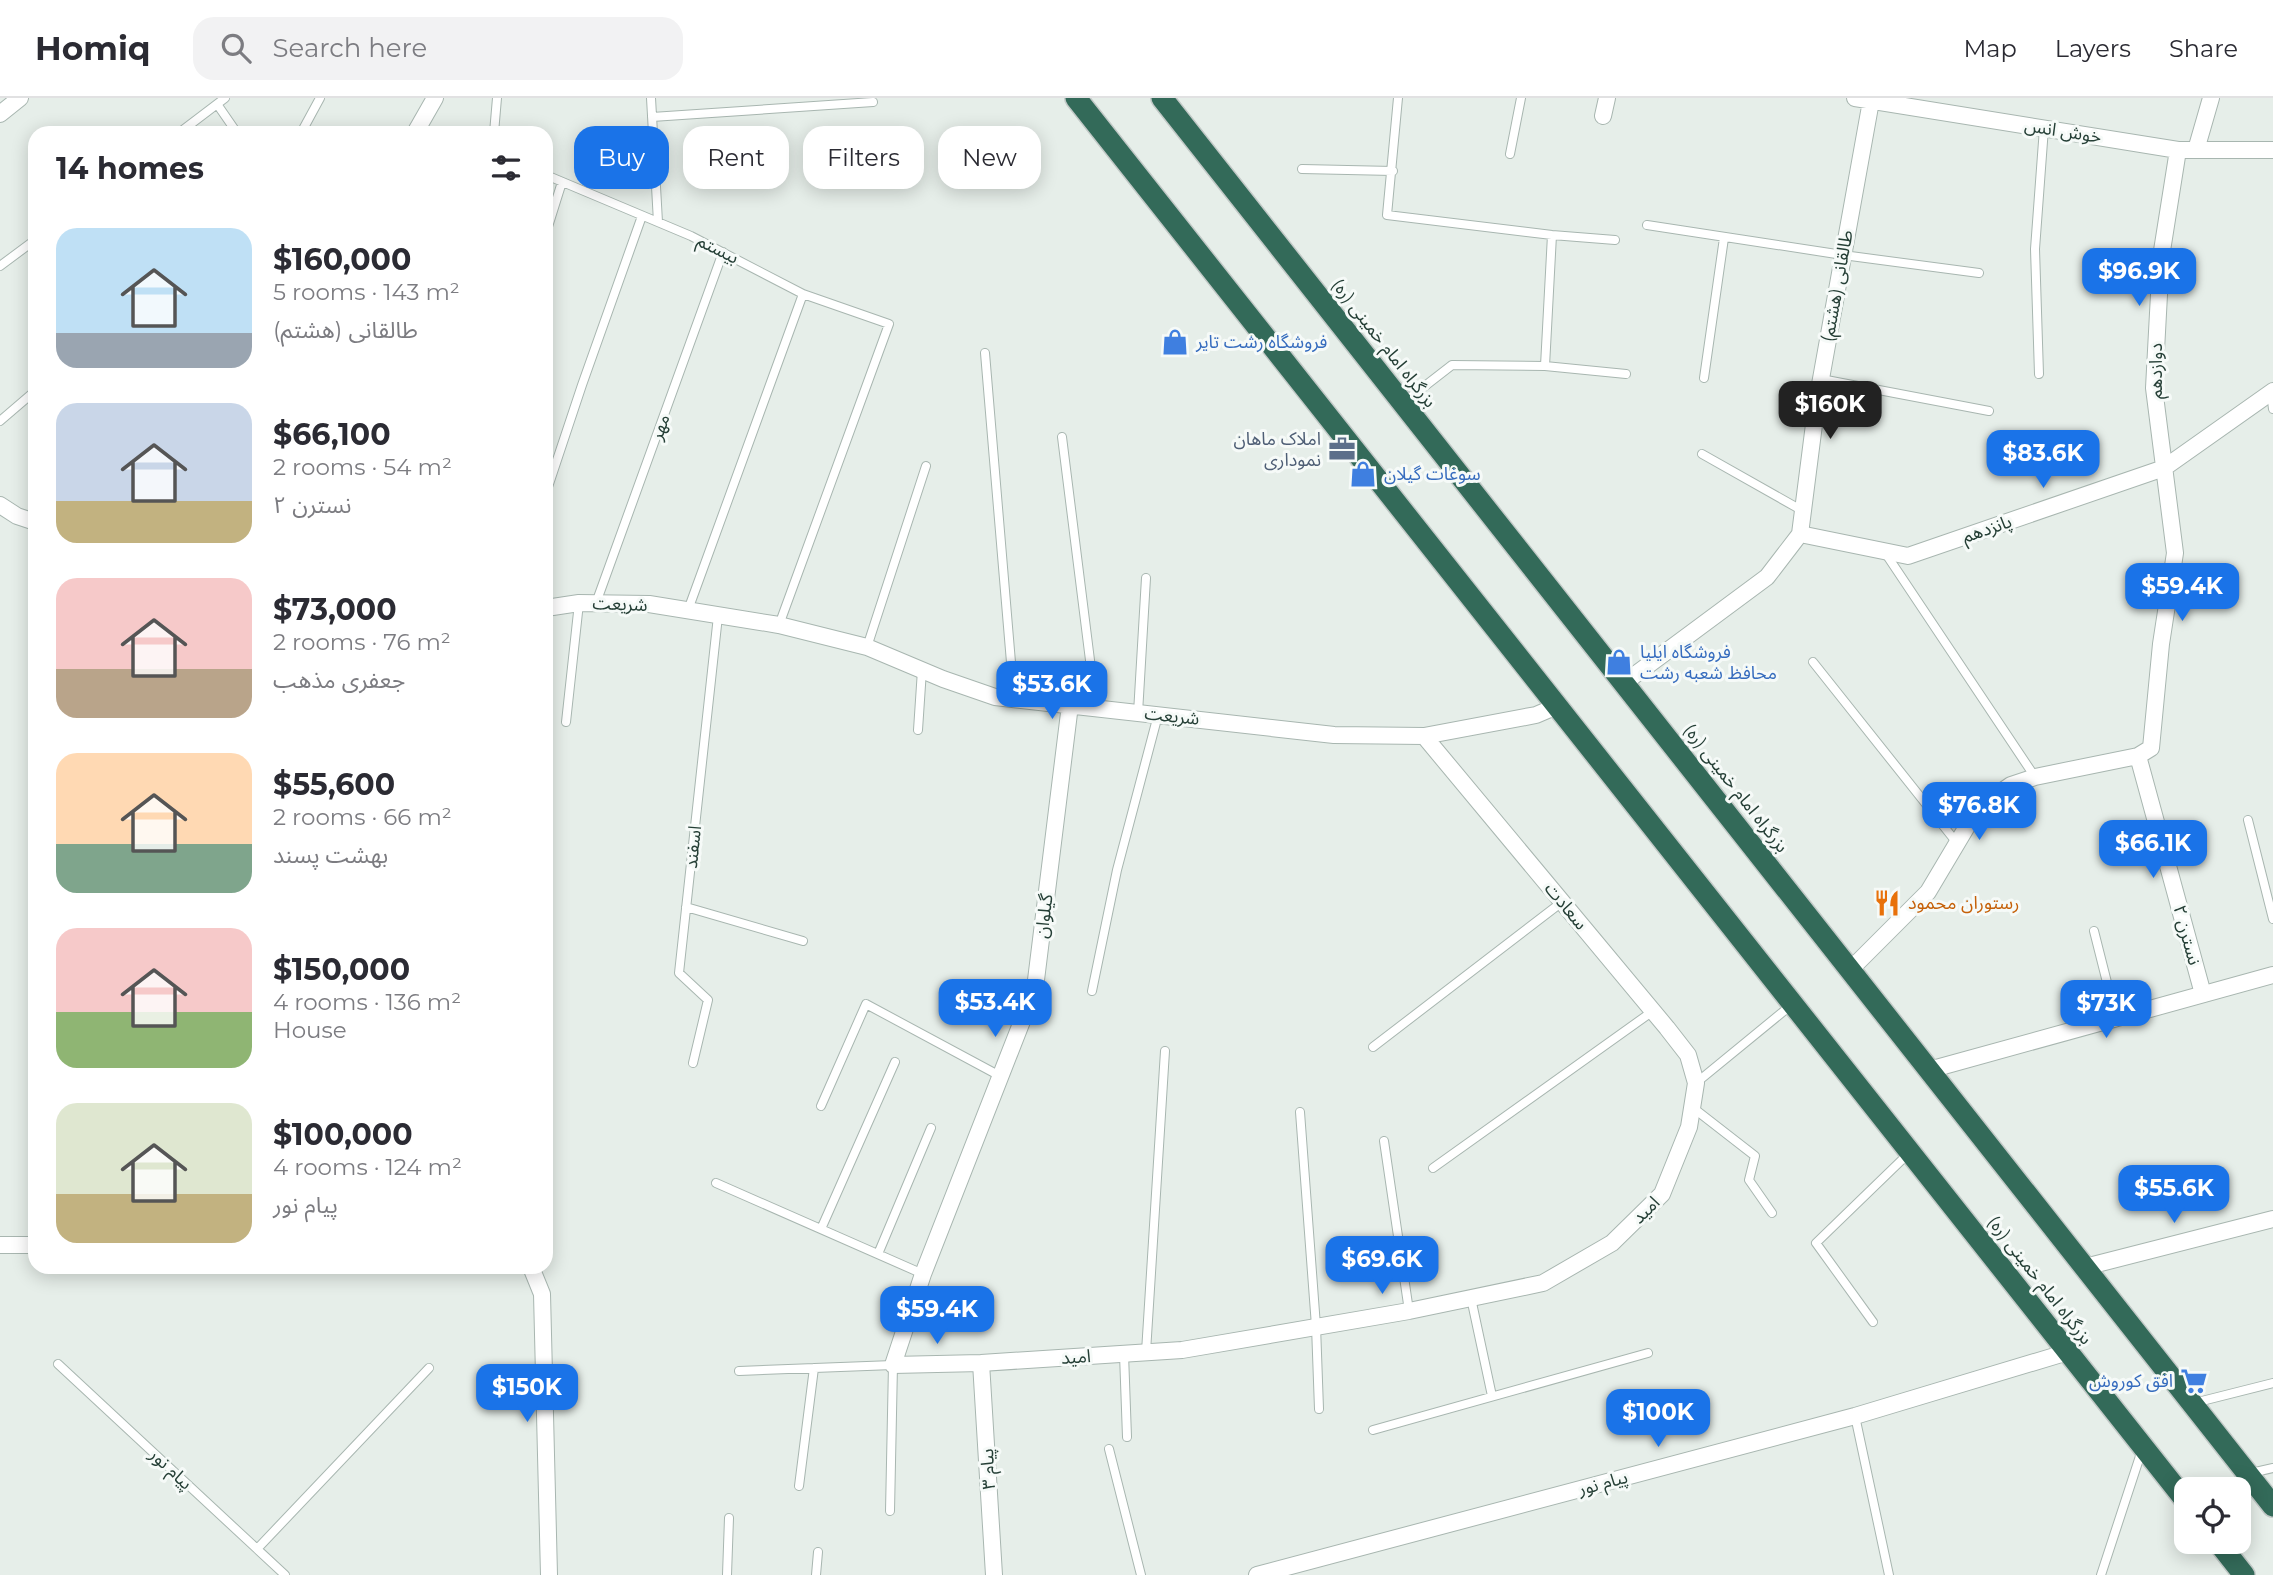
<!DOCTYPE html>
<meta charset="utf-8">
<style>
body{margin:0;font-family:Montserrat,"Noto Sans Arabic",sans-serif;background:#f2f2f3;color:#2b2b33;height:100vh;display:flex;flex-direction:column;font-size:26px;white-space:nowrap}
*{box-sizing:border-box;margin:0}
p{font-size:23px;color:#7c7c81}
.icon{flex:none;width:38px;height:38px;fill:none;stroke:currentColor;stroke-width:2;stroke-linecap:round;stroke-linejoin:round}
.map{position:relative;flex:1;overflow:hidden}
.panel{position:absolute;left:28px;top:28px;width:525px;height:1148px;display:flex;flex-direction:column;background:#fff;border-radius:21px;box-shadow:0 4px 18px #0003}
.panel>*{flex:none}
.banner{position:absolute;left:574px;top:28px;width:665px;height:63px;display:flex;gap:14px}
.controls{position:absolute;left:2174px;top:1379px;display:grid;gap:14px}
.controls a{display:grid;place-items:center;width:77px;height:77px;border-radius:14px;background:#fff;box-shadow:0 4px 18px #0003;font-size:35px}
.price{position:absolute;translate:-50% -60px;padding:0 16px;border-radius:14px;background:#1a73e8;color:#fff;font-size:23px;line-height:46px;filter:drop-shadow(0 2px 4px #0008)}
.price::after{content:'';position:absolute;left:50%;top:42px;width:21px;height:16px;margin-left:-10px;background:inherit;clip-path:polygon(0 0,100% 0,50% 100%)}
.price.current{background:#222;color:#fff}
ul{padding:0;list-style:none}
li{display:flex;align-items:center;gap:21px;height:175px;padding:0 28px}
li span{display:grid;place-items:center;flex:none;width:196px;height:140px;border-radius:21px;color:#555}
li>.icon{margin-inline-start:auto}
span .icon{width:84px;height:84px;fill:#fffc;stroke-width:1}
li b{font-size:30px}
h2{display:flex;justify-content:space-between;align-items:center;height:84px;padding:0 28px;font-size:30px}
.pill{padding:0 24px;border-radius:21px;background:#fff;box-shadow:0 4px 18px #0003;font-size:24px;line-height:63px}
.pill.current{background:#1a73e8;color:#fff}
header{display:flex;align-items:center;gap:42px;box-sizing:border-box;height:98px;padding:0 35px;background:#fff;border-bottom:2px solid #e1e1e2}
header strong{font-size:33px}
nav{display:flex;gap:38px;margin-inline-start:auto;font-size:24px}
.search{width:490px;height:63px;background:#f2f2f3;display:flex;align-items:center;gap:18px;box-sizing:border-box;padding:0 24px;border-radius:21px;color:#7c7c81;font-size:26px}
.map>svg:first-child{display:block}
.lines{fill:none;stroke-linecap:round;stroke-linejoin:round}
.lane-casing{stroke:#a8b6b0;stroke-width:10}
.street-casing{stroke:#a8b6b0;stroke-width:18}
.highway-casing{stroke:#c2c9c7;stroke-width:24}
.lane{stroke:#fff;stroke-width:8}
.street{stroke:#fff;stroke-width:16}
.highway{stroke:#336a59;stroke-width:21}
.labels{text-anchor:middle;stroke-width:6;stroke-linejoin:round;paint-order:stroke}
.street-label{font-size:18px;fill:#253f36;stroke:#f6faf8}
.shop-label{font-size:18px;fill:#366cbe;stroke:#f6faf8;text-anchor:start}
.service-label{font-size:18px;fill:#4e5e75;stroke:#f6faf8;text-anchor:end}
.food-label{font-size:18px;fill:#c56008;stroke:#f6faf8;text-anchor:start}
</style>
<header>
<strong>Homiq</strong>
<div class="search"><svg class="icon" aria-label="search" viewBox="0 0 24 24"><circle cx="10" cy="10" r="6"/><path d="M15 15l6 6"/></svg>Search here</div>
<nav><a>Map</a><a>Layers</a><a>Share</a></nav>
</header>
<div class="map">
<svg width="2273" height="1477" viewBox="0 0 2273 1477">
<rect width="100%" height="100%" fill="#e6eee9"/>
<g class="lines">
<g class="lane-casing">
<path id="lane" d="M651 0 658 124
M1398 0 1387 117 1552 137 1615 142
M217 6 237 35
M652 19 873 4
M179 35 225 0
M301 35 320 0
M494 35 497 0
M1510 56 1521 0
M1302 71 1393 73
M546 77 691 138 803 196 889 226 779 527
M1647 127 1843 157 1979 175
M546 135 562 84
M0 168 35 142
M985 255 1014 600
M1545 268 1552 137
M2039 276 2035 151 2044 30
M1704 280 1724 140
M1821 281 1989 313
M2271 295 2273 311
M1403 305 1452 267 1545 268 1626 276
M0 323 35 293
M1062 339 1096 610
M1702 356 1803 413
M546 395 582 287 642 118
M1886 456 2035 679
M596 505 723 154
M688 512 803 196
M867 549 926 368
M1813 564 1957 745
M1138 615 1146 480
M566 624 579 505
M918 632 922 572
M2248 722 2273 821
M686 809 803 843
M2094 833 2116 920
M1092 893 1117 772 1158 617
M1373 949 1562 804
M693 965 708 902 679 875 718 518
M1696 985 1790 908
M821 1008 866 906 1000 978
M1692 1009 1755 1058 1749 1082 1772 1115
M1300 1014 1316 1228 1319 1311
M1384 1043 1409 1213
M1433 1070 1653 913
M716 1085 923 1176
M821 1131 895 964
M878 1156 931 1030
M1471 1200 1492 1298
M1873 1224 1816 1145 1910 1054
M1146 1254 1165 953
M1124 1256 1127 1339
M58 1266 285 1477
M739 1273 893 1267 890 1413
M2194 1305 2273 1285
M1855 1318 1889 1477
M1373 1332 1648 1255
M1109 1351 1141 1477
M2251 1375 2273 1370
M799 1388 814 1270
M257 1451 429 1270
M727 1477 729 1420
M816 1477 818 1454
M2101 1477 2142 1352"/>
</g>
<g class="street-casing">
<path id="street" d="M1855 0 2178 52H2273
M0 16 20 0
M1603 18 1607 0
M415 35 435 0
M2196 52 2211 0
M0 407 17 418 35 424
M1800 436 1908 458 2164 370 2273 293
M546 510 579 505 649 506 779 527 867 549 943 581 995 599 1334 637 1424 638 1536 617 1557 608
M1624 585 1767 479 1800 436 1817 303 1871 3
M1070 607 1035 890 923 1176 893 1267 981 1265 1182 1252 1409 1213 1543 1185 1612 1145 1662 1096 1689 1029 1696 985 1688 957 1667 930 1424 638
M2138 658 2203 896
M1850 872 1928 794 1978 710 2011 687 2035 679 2138 658 2151 650 2161 546 2175 455 2154 290 2161 159 2178 52
M1929 972 2273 877
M0 1147H35
M531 1169 542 1196 549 1477
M2085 1169 2273 1121
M981 1265 994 1477
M1257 1477 1855 1318 2068 1254"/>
</g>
<g class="highway-casing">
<path id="highway" d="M1076 0 2186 1403
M1162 0 2273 1408
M2218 1444 2244 1477"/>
</g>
<use href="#lane" class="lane"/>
<use href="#street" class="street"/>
<use href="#highway" class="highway"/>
</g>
<defs>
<g id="shop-bare" transform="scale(2.1)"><path d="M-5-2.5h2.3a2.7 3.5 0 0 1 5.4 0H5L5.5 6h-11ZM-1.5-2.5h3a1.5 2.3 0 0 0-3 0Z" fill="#3f7fe0" stroke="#f6faf8" stroke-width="2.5" paint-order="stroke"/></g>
<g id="office-bare" transform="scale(2.1)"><path d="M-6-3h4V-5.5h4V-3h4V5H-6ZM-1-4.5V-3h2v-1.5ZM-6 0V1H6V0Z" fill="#5c6f8a" stroke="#f6faf8" stroke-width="2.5" paint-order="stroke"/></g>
<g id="restaurant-bare" transform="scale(2.1)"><path d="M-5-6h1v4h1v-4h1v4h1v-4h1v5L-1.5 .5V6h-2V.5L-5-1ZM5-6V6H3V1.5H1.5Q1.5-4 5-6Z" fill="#e8710a" stroke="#f6faf8" stroke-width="2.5" paint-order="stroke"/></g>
<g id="supermarket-bare" transform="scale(2.1)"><path d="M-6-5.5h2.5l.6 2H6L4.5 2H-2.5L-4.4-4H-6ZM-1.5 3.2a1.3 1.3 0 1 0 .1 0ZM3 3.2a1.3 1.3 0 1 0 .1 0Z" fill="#3f7fe0" stroke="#f6faf8" stroke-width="2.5" paint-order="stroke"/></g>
</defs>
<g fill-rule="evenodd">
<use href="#shop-bare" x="1175" y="244"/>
<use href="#office-bare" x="1342" y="351"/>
<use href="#shop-bare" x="1363" y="376"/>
<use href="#shop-bare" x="1619" y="564"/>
<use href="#restaurant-bare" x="1887" y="805"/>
<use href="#supermarket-bare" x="2194" y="1283"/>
</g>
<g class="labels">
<g class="street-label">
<text transform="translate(2063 33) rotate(9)" y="6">خوش انس</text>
<text transform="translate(718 151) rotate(27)" y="6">بیستم</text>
<text transform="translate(1837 188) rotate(-80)" y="6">طالقانی (هشتم)</text>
<text transform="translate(1384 245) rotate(52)" y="6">بزرگراه امام خمینی (ره)</text>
<text transform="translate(2156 273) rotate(-90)" y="6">دوازدهم</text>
<text transform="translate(660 329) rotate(-70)" y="6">مهر</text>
<text transform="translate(1987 431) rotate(-19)" y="6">پانزدهم</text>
<text transform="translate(620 506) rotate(2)" y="6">شریعت</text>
<text transform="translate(1172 618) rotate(6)" y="6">شریعت</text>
<text transform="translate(1736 690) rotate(52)" y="6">بزرگراه امام خمینی (ره)</text>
<text transform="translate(693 749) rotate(-84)" y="6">اسفند</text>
<text transform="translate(1566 808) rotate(50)" y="6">سعادت</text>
<text transform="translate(1044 818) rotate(-83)" y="6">گیلوان</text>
<text transform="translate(2187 837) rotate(75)" y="6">نسترن ۲</text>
<text transform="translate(1646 1112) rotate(-45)" y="6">امید</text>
<text transform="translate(2040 1182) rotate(52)" y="6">بزرگراه امام خمینی (ره)</text>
<text transform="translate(1076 1259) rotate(-4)" y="6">امید</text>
<text transform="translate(171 1371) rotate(43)" y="6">پیام نور</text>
<text transform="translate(988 1371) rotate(-93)" y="6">پیام ۳</text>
<text transform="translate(1603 1385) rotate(-15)" y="6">پیام نور</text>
</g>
<g class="shop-label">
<text x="1196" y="250">فروشگاه رشت تاير</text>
<text x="1384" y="382">سوغات گیلان</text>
<text x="1640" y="560">فروشگاه ایلیا<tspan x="1640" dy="21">محافظ شعبه رشت</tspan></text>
<text x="2173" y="1289" text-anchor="end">افق کوروش</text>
</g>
<g class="service-label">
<text x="1321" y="347">املاک ماهان<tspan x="1321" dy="21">نموداری</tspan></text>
</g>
<g class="food-label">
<text x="1908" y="811">رستوران محمود</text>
</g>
</g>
</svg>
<div class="controls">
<a><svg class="icon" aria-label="locate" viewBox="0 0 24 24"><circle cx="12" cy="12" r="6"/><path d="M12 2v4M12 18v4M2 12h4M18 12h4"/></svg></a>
</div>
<b class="price" style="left:2139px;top:210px">$96.9K</b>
<b class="price current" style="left:1830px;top:343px">$160K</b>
<b class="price" style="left:2043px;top:392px">$83.6K</b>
<b class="price" style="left:2182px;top:525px">$59.4K</b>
<b class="price" style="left:1052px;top:623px">$53.6K</b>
<b class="price" style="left:1979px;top:744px">$76.8K</b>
<b class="price" style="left:2153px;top:782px">$66.1K</b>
<b class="price" style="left:995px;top:941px">$53.4K</b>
<b class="price" style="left:2106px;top:942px">$73K</b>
<b class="price" style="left:2174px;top:1127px">$55.6K</b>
<b class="price" style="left:1382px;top:1198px">$69.6K</b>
<b class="price" style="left:937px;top:1248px">$59.4K</b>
<b class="price" style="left:527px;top:1326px">$150K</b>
<b class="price" style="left:1658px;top:1351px">$100K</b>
<div class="banner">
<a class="pill current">Buy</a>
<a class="pill">Rent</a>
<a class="pill">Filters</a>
<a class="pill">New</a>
</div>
<section class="panel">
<h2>14 homes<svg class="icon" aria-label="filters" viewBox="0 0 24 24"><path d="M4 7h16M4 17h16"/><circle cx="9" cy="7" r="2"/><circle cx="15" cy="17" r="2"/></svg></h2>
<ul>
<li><span style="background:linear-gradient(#bfe0f5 75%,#9aa5b1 0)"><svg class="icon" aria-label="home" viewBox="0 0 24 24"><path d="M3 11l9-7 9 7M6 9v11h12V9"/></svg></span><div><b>$160,000</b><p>5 rooms · 143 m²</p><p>طالقانی (هشتم)</p></div></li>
<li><span style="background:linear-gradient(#c9d6e8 70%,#c2b280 0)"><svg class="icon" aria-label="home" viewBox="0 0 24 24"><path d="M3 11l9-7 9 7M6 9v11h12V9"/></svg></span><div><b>$66,100</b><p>2 rooms · 54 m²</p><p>نسترن ۲</p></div></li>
<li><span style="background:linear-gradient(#f6c9c9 65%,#b9a48a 0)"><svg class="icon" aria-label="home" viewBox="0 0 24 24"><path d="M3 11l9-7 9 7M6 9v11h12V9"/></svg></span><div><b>$73,000</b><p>2 rooms · 76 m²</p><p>جعفری مذهب</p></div></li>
<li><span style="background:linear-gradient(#ffd9b3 65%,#7fa58c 0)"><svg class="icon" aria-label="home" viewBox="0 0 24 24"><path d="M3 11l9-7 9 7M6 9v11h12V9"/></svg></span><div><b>$55,600</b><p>2 rooms · 66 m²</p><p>بهشت پسند</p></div></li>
<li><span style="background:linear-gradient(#f6c9c9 60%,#8fb573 0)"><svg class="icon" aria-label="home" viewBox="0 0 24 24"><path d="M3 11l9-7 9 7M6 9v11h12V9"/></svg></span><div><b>$150,000</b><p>4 rooms · 136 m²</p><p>House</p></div></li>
<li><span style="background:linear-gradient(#dfe7d0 65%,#c2b280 0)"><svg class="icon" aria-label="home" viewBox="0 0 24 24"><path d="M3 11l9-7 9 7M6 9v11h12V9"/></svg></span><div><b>$100,000</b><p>4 rooms · 124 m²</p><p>پیام نور</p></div></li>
</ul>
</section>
</div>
